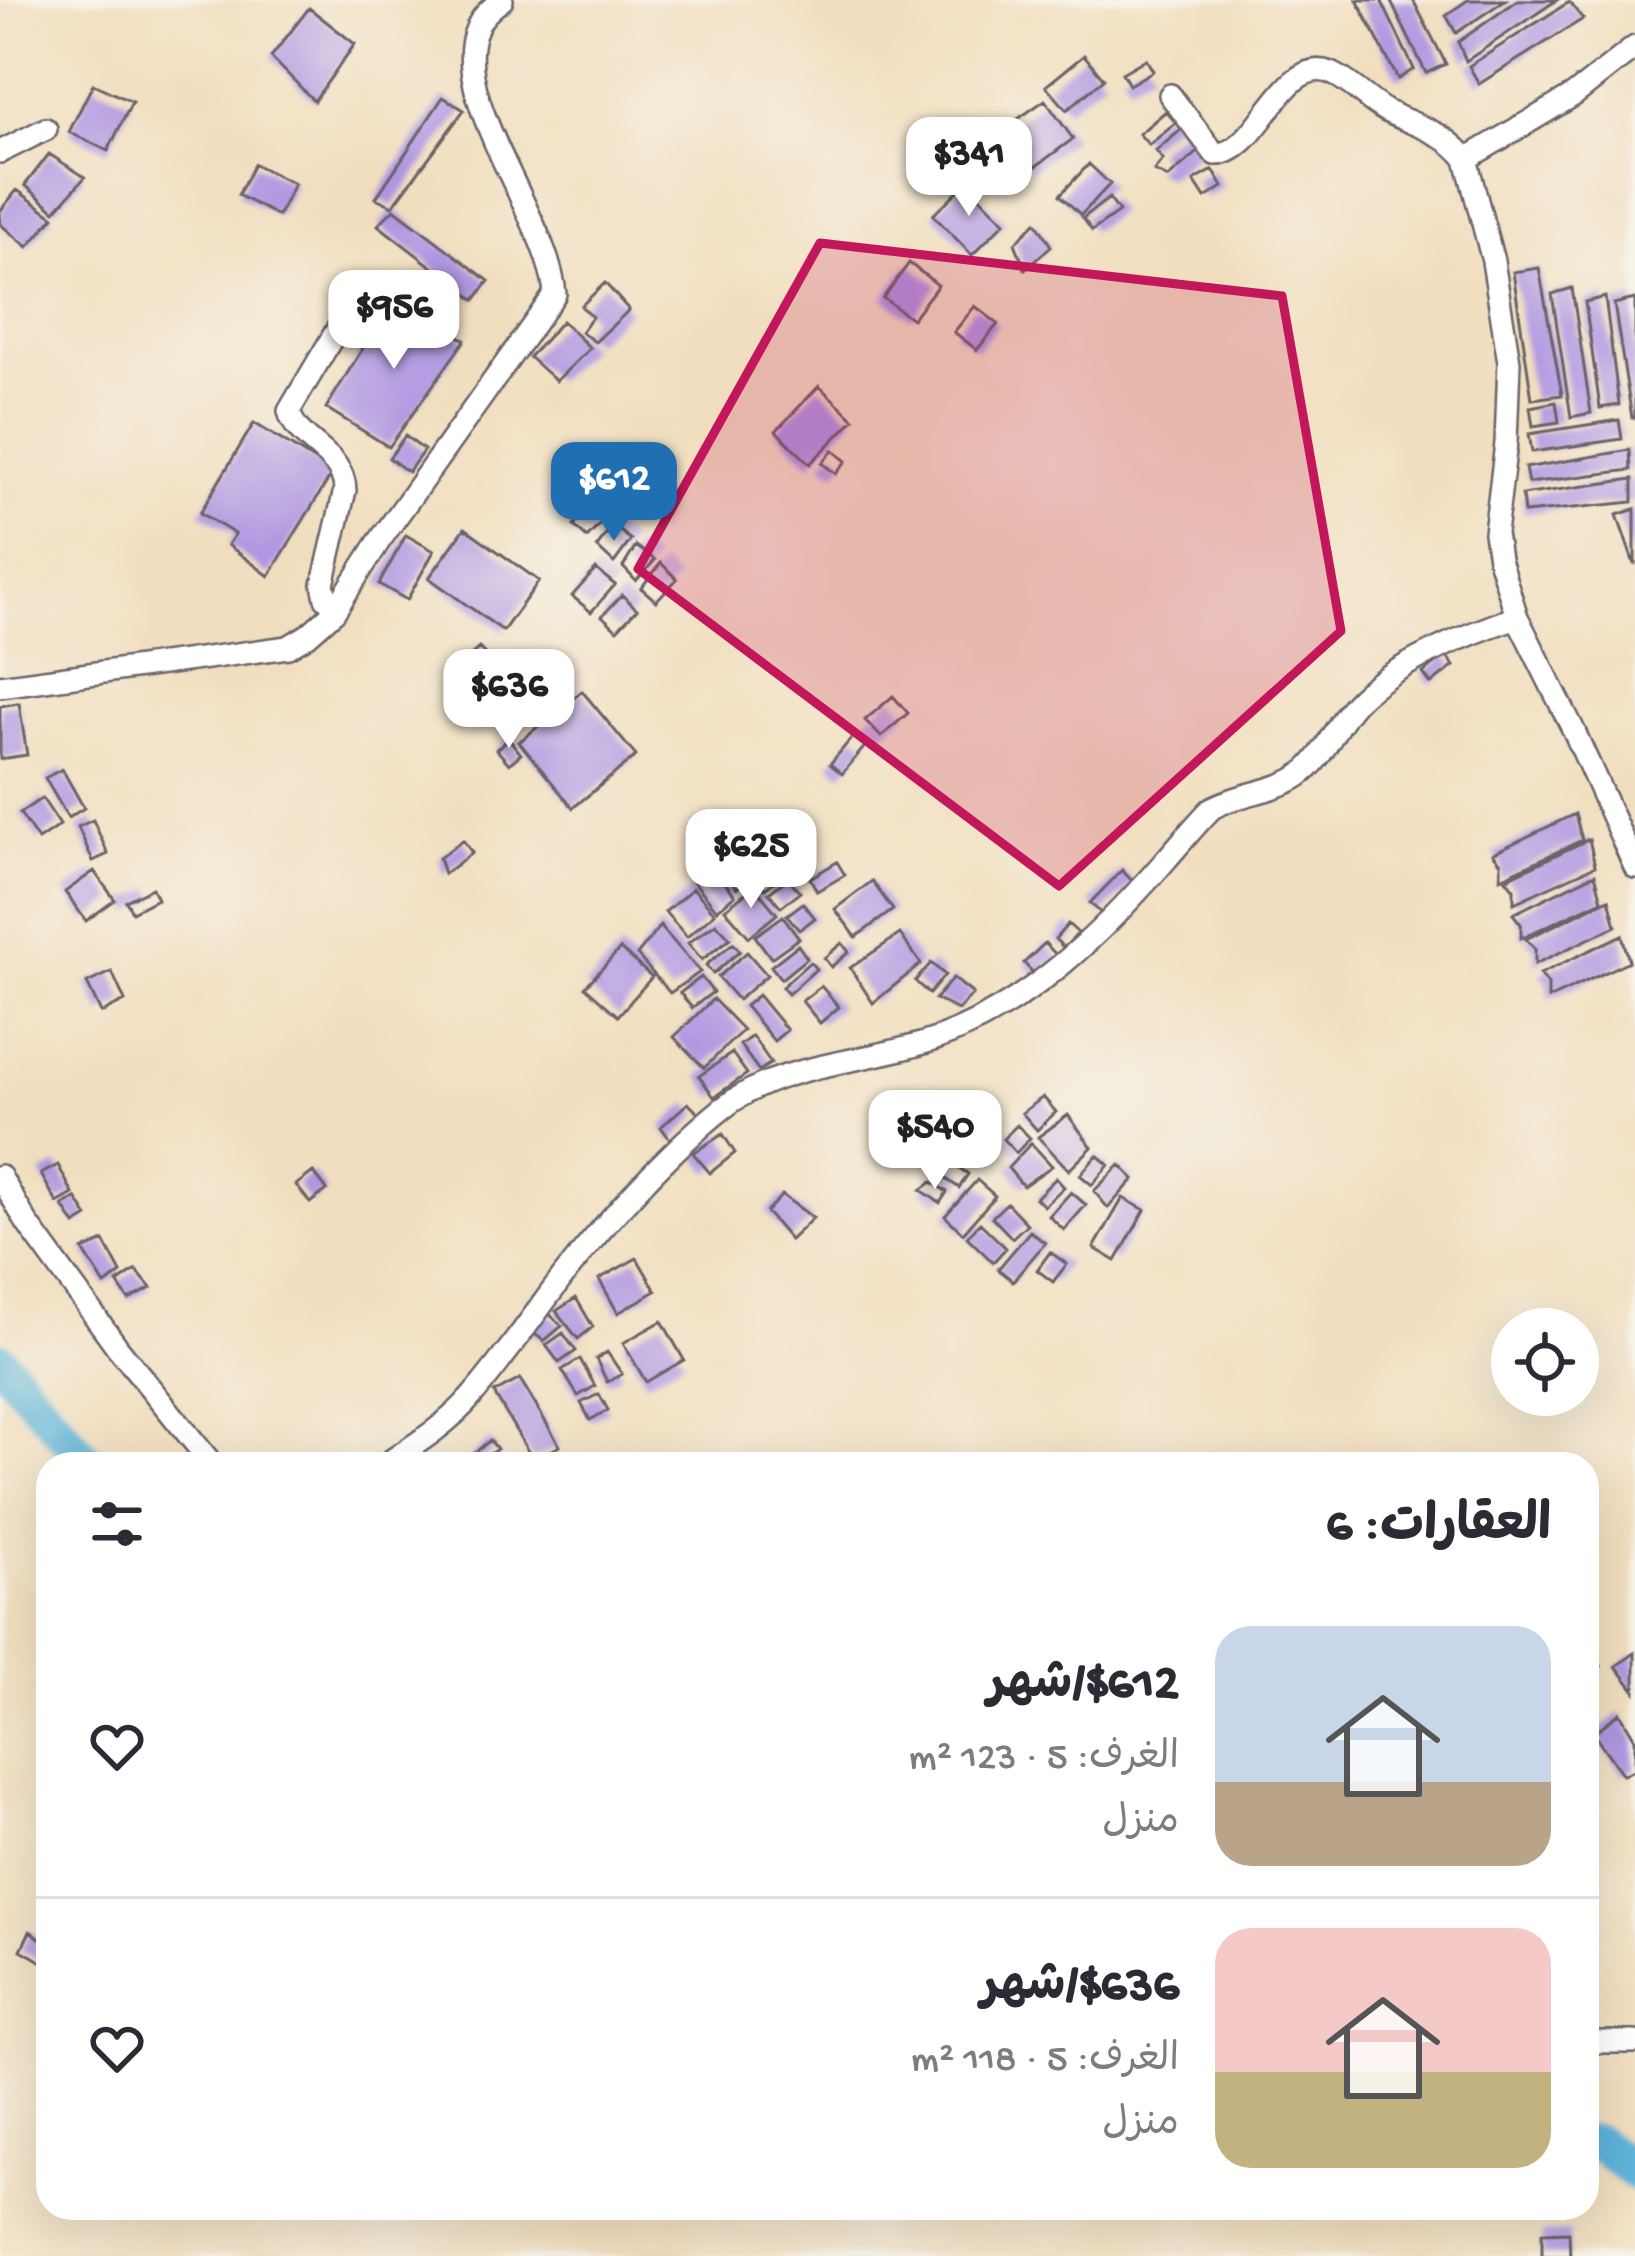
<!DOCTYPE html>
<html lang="ar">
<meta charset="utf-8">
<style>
body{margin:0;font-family:"Gochi Hand","Playpen Sans Arabic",sans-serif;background:#f7f7f7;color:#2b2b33;direction:rtl;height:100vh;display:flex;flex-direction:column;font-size:45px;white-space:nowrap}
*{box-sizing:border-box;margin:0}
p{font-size:39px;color:#7c7c81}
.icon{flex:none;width:66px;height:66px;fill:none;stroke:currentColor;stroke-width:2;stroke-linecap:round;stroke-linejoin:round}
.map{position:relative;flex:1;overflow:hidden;direction:ltr}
.side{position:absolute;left:36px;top:1452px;width:1563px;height:768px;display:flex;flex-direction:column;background:#fff;border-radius:36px;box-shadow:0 12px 48px #0002;direction:rtl}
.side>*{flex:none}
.tools{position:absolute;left:1491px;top:1308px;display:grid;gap:24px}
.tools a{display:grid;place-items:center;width:108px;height:108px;border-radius:50%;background:#fff;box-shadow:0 12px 48px #0002;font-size:60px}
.price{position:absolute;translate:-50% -102px;padding:0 27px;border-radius:24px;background:#fff;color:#222;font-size:39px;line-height:78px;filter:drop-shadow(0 3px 6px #0008)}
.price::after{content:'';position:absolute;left:50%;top:72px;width:36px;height:27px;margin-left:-18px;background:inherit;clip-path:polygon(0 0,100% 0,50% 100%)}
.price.active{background:#1f6fb2;color:#fff}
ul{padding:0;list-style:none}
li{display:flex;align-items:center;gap:36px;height:300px;padding:0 48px}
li+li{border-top:3px solid #e1e1e2}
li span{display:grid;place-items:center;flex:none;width:336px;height:240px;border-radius:36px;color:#555}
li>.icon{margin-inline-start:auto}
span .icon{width:144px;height:144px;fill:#fffc;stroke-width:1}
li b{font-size:51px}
h2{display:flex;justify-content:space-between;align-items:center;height:144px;padding:0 48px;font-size:51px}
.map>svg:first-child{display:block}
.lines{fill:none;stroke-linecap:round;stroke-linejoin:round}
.river{stroke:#5db4d9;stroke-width:36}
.building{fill:#af96e1}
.street-casing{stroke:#6a6469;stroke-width:26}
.street{stroke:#fff;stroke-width:21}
.marked{fill:#c2185b;fill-opacity:0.2;stroke:#c2185b;stroke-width:9;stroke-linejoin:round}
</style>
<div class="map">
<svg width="1635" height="2256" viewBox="0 0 1635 2256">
<rect width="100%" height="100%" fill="#f7f3e8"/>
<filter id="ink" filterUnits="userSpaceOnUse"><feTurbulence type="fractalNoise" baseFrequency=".00833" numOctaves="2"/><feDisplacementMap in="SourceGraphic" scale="24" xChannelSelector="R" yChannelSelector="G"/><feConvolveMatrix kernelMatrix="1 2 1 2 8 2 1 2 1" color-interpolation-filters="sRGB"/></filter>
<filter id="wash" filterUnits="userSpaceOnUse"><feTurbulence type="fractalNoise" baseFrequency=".004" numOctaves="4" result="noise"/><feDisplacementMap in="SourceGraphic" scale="48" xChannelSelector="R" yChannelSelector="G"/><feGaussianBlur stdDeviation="2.7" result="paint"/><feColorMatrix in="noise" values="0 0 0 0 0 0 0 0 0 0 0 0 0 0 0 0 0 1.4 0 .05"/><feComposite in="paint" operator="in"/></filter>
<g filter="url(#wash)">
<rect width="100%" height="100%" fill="#f1debe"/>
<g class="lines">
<path class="river" d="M0 1360 89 1464
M1587 2142 1597 2143 1635 2173"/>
</g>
<g id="blocks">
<path class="building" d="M1357 0H1381L1414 69 1398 79Z
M1390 0H1413L1446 64 1426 73Z
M1468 0H1505L1456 33 1446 15Z
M1518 0H1557L1466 61 1458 42Z
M1569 2 1583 19 1479 84 1469 66Z
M309 8 355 44 314 101 271 57Z
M1084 55 1104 79 1067 110 1046 86Z
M1146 59 1153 71 1129 85 1122 73Z
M93 84 132 102 108 151 69 132Z
M443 97 464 110 393 206 376 198Z
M1045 100 1073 139 1031 170 1002 130Z
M1166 111 1176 123 1149 145 1139 134Z
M974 128 995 141 971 178 951 165Z
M1183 128 1204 147 1168 178 1154 171 1163 160 1156 151Z
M49 154 85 177 55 211 25 185Z
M254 164 294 184 278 216 238 195Z
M1089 164 1110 184 1081 215 1060 195Z
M1213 170 1223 187 1205 198 1194 181Z
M966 183 1005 222 972 255 933 215Z
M17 190 54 217 28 247 0 224V211Z
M1109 198 1119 212 1092 231 1083 218Z
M394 209 489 281 475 300 378 225Z
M1036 222 1051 246 1025 269 1015 243Z
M909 263 938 285 912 319 883 298Z
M1539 268 1562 395 1532 399 1513 272Z
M605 283 629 310 595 342 581 332 592 317 581 306Z
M1572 288 1591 413 1571 417 1552 294Z
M395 296 465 340 389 447 326 408Z
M1605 297 1619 405 1600 408 1585 302Z
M1635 299V418H1632L1614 304Z
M975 306 998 324 977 350 954 332Z
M562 321 590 348 556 381 529 357Z
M819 386 854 419 810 464 776 431Z
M1556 402 1559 422 1533 426 1530 407Z
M1619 420 1622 439 1532 452 1529 434Z
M254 423 333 472 269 576 228 545 235 534 200 513Z
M405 436 424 450 408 472 389 458Z
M833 450 846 461 836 474 822 463Z
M1630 450 1631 470 1528 483 1525 468Z
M1633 479V502L1524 513 1522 495Z
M592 506 606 518 587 538 574 526Z
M1635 509V564H1634L1617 515Z
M613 525 631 540 614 563 597 547Z
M465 528 539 581 503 631 429 578Z
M406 535 434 551 407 600 379 584Z
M636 546 655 560 636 581 623 567Z
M661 563 677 579 656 601 641 588Z
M596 569 615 585 591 612 572 596Z
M622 595 637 609 617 630 602 616Z
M479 648 493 663 478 677 464 661Z
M1446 656 1454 666 1431 684 1423 673Z
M498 664 520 683 505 699 484 680Z
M460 667 481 689 466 703 450 681Z
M485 691 502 712 486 724 469 706Z
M582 691 636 756 573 808 519 742Z
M893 696 908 713 881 737 865 720Z
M19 703 27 755 0 759V706Z
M855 734 867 744 842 774 830 764Z
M509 739 521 754 509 764 496 749Z
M62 769 84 808 68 818 45 778Z
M42 798 60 825 38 840 20 813Z
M1575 814 1582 840 1501 878V863L1493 853Z
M93 820 108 854 93 861 78 827Z
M776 825 801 853 785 868 760 840Z
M1589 839 1595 866 1514 903V889L1506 879Z
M463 840 472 853 444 874 439 858Z
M736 845 757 872 737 888 715 861Z
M837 862 845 875 817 891 810 878Z
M772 864 782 876 765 889 755 877Z
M712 867 735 895 717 910 694 882Z
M1122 870 1133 882 1102 914 1090 903Z
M94 871 115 900 86 921 65 892Z
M1595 874 1602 900 1521 938V924L1513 914Z
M788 878 800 892 781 907 769 893Z
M872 881 893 910 856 937 835 909Z
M754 886 777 914 749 937 725 909Z
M152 888 157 899 132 912 126 901Z
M693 888 715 913 687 937 665 912Z
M1609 899 1616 926 1535 964V949L1526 939Z
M803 903 815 918 799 930 787 915Z
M783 916 799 938 771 958 755 936Z
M716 923 730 938 702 960 688 943Z
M1068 924 1078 933 1064 948 1055 939Z
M660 926 700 972 670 993 637 955Z
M900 934 921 964 873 1003 850 968Z
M1622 935 1629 961 1548 999V984L1540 974Z
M733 943 740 951 713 974 706 965Z
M842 943 849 952 831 967 824 958Z
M1045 943 1058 957 1037 977 1024 963Z
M798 945 807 958 781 979 771 966Z
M620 949 652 977 618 1016 585 987Z
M747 952 767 975 738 1000 718 977Z
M810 962 816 969 788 994 782 987Z
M931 963 945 975 929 994 915 981Z
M112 972 125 1001 101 1013 87 983Z
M701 977 713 992 692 1008 680 993Z
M953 978 973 994 958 1010 935 999Z
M821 986 839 1007 820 1023 802 1001Z
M758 995 787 1030 774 1041 745 1006Z
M713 999 743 1030 704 1068 674 1037Z
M752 1036 771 1063 759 1071 740 1045Z
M732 1053 747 1074 714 1097 699 1076Z
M1043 1097 1056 1112 1037 1130 1022 1113Z
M688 1103 699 1114 672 1142 661 1127Z
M1068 1115 1092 1147 1069 1170 1038 1137Z
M975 1120 989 1135 978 1147 961 1131Z
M1017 1125 1030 1138 1016 1153 1003 1139Z
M723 1134 735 1153 710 1173 693 1153Z
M1031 1143 1052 1166 1023 1186 1008 1168Z
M1097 1155 1109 1165 1092 1185 1080 1175Z
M946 1159 968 1174 959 1188 936 1172Z
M58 1165 73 1194 57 1203 41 1174Z
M1120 1165 1134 1179 1108 1208 1094 1191Z
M313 1172 327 1190 310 1203 296 1185Z
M1056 1178 1064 1187 1044 1206 1036 1198Z
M977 1180 995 1196 963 1233 945 1216Z
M932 1182 947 1192 940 1203 921 1190Z
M1071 1192 1086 1205 1064 1230 1049 1216Z
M782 1195 813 1218 790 1240 766 1212Z
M76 1198 88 1217 75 1225 63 1206Z
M1123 1198 1145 1210 1116 1261 1094 1248Z
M1007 1203 1027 1224 1012 1238 992 1217Z
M980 1223 1006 1248 993 1262 967 1237Z
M1030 1231 1045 1243 1013 1281 998 1269Z
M104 1241 121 1273 105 1285 83 1250Z
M1050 1252 1067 1264 1053 1282 1037 1270Z
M637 1258 656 1291 618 1313 599 1279Z
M136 1270 151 1288 129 1300 117 1283Z
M576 1298 593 1327 578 1339 556 1311Z
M546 1311 562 1326 544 1341 532 1332Z
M662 1321 684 1360 646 1382 623 1343Z
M563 1333 576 1351 559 1363 546 1345Z
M607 1352 622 1374 607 1382 596 1359Z
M580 1359 595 1386 578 1396 562 1370Z
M520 1379 560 1446 533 1460 494 1393Z
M599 1394 608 1410 590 1420 581 1403Z
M490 1440 497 1449 476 1464 470 1457Z
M1587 1633 1601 1666 1587 1671Z
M1635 1653V1691L1616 1666Z
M1620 1713 1635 1739V1769L1623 1775 1593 1733Z
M30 1931 48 1944V1957L44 1963 21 1950Z
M1569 2232 1570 2256H1542V2233Z"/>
</g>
</g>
<g filter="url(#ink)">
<use href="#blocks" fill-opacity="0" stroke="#6a6469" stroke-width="3"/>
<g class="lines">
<g class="street-casing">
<path id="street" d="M1170 95 1215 154C1259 156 1282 53 1331 73 1351 81 1366 100 1386 111 1415 126 1445 131 1466 159
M0 152 46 129
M336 608 326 598 323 584 345 490C344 452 297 444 289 411L338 328
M1517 617 1574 731 1635 867
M0 686 288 647 308 635 334 612 378 543 555 294C549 219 446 95 477 28 481 17 492 7 502 0
M0 1176 27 1223 118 1348 212 1464
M386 1464C416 1444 448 1424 471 1397 505 1358 534 1314 565 1274 609 1218 667 1153 722 1109 781 1061 867 1064 936 1039 1028 1006 1101 934 1164 862 1180 844 1195 825 1212 808 1239 793 1275 792 1299 776 1324 759 1334 726 1355 703 1389 666 1469 633 1517 617L1499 559 1495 533 1506 443 1509 362 1493 261 1466 159 1574 95 1635 47
M1587 2042H1635"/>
</g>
<use href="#street" class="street"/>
</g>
</g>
<path class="marked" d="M820 243 1282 296 1341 631 1059 886 638 569Z"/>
</svg>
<div class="tools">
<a><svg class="icon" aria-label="locate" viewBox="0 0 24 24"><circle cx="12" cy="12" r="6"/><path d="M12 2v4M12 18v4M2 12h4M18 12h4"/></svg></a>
</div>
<b class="price" style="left:969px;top:219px">$341</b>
<b class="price" style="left:394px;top:372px">$956</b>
<b class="price active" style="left:614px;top:544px">$612</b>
<b class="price" style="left:509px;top:751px">$636</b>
<b class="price" style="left:751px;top:911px">$625</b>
<b class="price" style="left:935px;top:1192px">$540</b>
<section class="side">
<h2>العقارات: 6<svg class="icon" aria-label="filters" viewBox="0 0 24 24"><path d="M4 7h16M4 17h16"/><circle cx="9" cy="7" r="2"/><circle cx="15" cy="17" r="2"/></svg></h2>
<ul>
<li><span style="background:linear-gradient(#c9d6e8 65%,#b9a48a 0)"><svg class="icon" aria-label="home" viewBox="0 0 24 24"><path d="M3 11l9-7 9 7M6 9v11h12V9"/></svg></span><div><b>$612/شهر</b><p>الغرف: 5 · 123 m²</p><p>منزل</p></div><svg class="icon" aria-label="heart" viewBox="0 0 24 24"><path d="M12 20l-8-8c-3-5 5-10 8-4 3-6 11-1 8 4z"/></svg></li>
<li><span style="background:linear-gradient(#f6c9c9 60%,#c2b280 0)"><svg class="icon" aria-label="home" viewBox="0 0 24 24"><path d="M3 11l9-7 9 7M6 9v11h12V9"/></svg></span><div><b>$636/شهر</b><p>الغرف: 5 · 118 m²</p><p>منزل</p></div><svg class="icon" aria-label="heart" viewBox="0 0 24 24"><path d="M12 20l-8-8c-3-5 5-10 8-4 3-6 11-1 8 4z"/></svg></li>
</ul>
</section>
</div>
